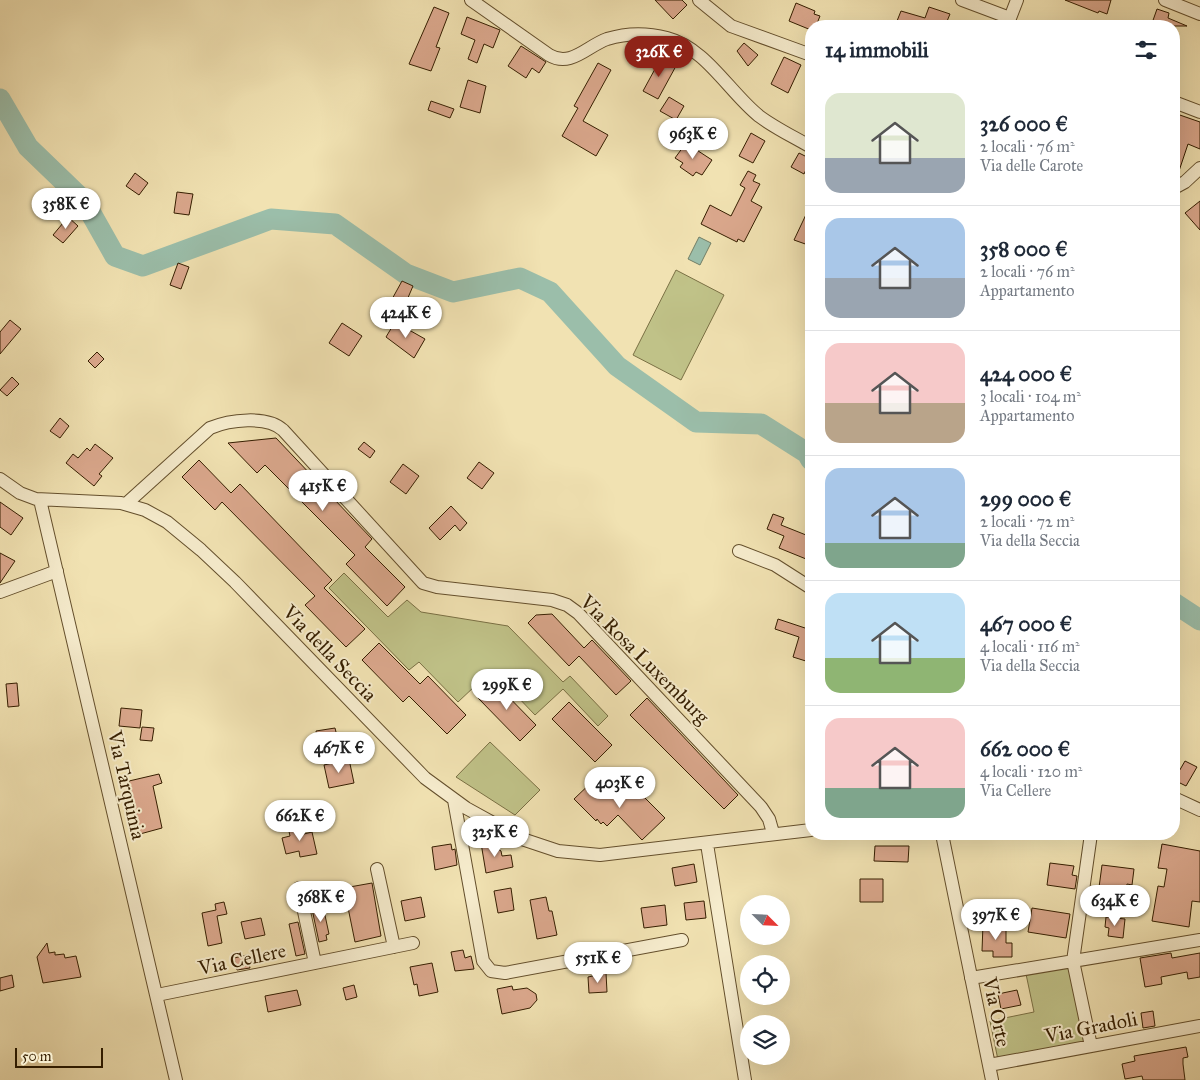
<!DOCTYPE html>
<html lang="it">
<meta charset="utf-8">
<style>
body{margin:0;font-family:"IM FELL Great Primer",serif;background:#f2f2f3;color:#1f2937;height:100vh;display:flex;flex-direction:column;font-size:19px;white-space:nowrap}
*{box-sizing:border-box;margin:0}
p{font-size:16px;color:#747a83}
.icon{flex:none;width:28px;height:28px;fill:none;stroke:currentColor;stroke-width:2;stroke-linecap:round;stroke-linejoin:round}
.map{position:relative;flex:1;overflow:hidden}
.side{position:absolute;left:805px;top:20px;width:375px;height:820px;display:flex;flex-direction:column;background:#fff;border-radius:20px;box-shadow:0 5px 20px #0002}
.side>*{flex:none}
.needle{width:32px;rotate:114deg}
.tools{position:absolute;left:740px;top:895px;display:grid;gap:10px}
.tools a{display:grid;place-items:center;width:50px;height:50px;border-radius:50%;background:#fff;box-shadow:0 5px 20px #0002;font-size:25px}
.scale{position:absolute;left:15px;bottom:12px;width:88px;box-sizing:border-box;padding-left:5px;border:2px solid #351e00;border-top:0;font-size:14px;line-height:18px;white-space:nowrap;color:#351e00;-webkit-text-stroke:4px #f6eccd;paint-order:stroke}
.price{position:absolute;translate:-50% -42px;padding:0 11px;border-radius:18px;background:#fff;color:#222;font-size:16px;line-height:32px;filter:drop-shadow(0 1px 2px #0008)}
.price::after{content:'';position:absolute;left:50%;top:30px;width:15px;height:11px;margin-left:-8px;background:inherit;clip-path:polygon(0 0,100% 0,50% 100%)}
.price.current{background:#8f2418;color:#fff}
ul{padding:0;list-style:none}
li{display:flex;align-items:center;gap:15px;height:125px;padding:0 20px}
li+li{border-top:1px solid #e0e1e3}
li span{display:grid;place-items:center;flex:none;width:140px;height:100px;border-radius:15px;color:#555}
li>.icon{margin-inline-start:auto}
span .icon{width:60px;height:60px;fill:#fffc;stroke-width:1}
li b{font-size:21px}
h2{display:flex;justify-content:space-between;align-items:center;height:60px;padding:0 20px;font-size:21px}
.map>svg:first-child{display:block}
.green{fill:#c0c288;stroke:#7a7044}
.water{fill:#9bbeaa;stroke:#727e66}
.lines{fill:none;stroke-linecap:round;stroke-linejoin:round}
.river{stroke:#9bbeaa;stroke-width:21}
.building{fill:#dba88d;stroke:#351e00}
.minor-casing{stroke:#644f2c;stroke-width:14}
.minor{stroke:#f6eccd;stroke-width:12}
.labels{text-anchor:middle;stroke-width:4;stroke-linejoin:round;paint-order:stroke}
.street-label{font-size:20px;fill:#351e00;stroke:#f6eccd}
</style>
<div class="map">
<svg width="1200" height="1080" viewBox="0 0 1200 1080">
<rect width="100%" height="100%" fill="#f1e2b2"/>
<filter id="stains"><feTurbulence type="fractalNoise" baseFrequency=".004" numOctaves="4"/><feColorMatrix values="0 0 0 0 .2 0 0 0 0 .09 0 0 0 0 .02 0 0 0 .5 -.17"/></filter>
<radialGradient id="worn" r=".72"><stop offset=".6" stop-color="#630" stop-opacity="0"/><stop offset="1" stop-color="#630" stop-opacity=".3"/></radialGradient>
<path class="green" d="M676 270 724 295 681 380 633 355Z
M344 573 388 617 407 600 421 612 508 626 563 682 570 676 608 716 598 726 563 689 535 715 492 670 458 702 419 662 409 670 329 588Z
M490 742 540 790 515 815 456 777Z
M1072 964 1088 1041 998 1060 990 1021 1034 1012 1026 974Z"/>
<path class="water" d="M699 237 711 243 700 265 688 259Z"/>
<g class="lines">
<path class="river" d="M0 99 28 147 84 201 115 256 143 266 271 219 335 224 406 274 453 292 520 278 550 292 617 366 696 422 761 424 807 453 811 460
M1174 603 1200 620"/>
</g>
<path class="building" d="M655 0H682L687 5 673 19Z
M1065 0H1111L1107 14 1099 11 1098 13Z
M796 3 815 11 814 14 820 16 816 26H811V30L789 21Z
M434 7 449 13 436 47 440 48 431 71 409 64Z
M929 7 950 14 945 26H895L901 11 925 18Z
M1157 9 1169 13 1168 18 1187 26H1151Z
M467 17 500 30 493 48 484 44 477 63 468 59 475 40 461 34Z
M744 43 758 55 748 66 737 51Z
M521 46 546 62 539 73 532 68 526 78 508 66Z
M784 57 801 65 788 93 771 84Z
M661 58 676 66 658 99 643 91Z
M598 63 611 70 583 121 608 135 596 156 562 136 578 108 574 106Z
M468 80 486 86 480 113 460 107Z
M669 97 684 106 676 120 660 111Z
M431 101 454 109 450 118 428 110Z
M1174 113 1200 122V149L1188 144 1177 177 1174 179Z
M751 133 765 141 753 163 739 156Z
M686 143 712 160 702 175 696 172 693 176 680 167 683 163 675 158Z
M799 153 811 159 804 174 791 167Z
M748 171 756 175 753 181 760 184 751 201 762 207 744 242 738 239 737 242 701 224 710 205 731 216 745 188 740 185Z
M135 173 148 183 139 195 126 186Z
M177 192 193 194 189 215 174 213Z
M1200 201V230L1185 213Z
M811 204V246L794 240Z
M68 217 78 226 63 243 53 235Z
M178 263 189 267 181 289 170 285Z
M402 281 413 286 404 307 391 301Z
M10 320 21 329 0 354V332Z
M395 322 425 339 414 358 386 337Z
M342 323 362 336 349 356 329 343Z
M97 352 104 359 95 368 88 361Z
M12 377 19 384 7 396 0 390Z
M60 418 69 426 60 438 50 431Z
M276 438 372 539 365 547 405 587 387 606 346 564 355 555 265 465 257 473 228 443Z
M364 442 375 451 370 458 358 449Z
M95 444 113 458 99 474 102 476 94 486 66 463 73 454 78 458 87 448 90 451Z
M199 460 231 493 240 484 332 580 324 588 365 629 346 647 305 605 315 596 222 502 215 510 182 477Z
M479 462 494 473 482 489 467 478Z
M403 464 419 476 406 494 390 482Z
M0 502 23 518 11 535 0 527Z
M451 506 467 523 460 531 455 525 440 540 429 528Z
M773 514 784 518 781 525 811 537V561L779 548 784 536 767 529Z
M0 553 15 561 0 583Z
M552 614 584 648 592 640 631 681 616 695 579 656 569 666 528 623 536 615Z
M778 619 811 630V653L809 662 793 657 799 637 775 629Z
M379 643 420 684 428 676 466 715 447 734 409 696 403 702 362 660Z
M494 682 536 725 520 741 478 698Z
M17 683 19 706 8 707 6 684Z
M647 698 738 795 724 809 630 715Z
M569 702 612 745 595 762 552 719Z
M121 708 142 710 140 728 119 726Z
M142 727 154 728 152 741 140 740Z
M335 728 337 736 317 740 316 731Z
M349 759 354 783 329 788 324 765Z
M1185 761 1197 767 1186 786 1174 780Z
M159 774 162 783 153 786 162 828 140 834 129 781Z
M595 779 618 803 629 792 640 798 643 796 665 818 642 840 618 815 607 826 603 822 601 824 597 819 596 821 574 799Z
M302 824 304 834 312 832 317 854 300 857 299 851 286 854 282 838 290 836 288 827Z
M480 837 501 851 502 856 511 855 513 867 486 873Z
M451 844 452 850 455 849 457 865 435 870 432 847Z
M1162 844 1200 851V902L1192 901 1189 927 1152 921 1158 886 1164 887 1167 869 1158 868Z
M875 846H909L908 862 874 861Z
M1050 863 1074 866 1072 875 1077 876 1075 889 1047 885Z
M694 864 697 882 675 886 672 868Z
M1102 865 1134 869 1132 885 1127 884 1125 899 1098 895Z
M860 879H883V902H860Z
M372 883 381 936 355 942 344 888Z
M511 888 514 910 498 913 494 891Z
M421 897 425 917 405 921 401 901Z
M546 897 549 911H552L557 935 537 939 530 900Z
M704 901 706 918 686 920 684 903Z
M224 902 227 914 217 916 222 943 208 946 202 913 216 910 215 904Z
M665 905 667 925 644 928 641 908Z
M323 906 329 934 326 935 327 940 319 942 312 909Z
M1032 908 1070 914 1066 938 1028 932Z
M1106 917 1125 919 1123 938 1108 936 1109 928 1105 927Z
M261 918 265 935 245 939 241 922Z
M298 922 305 954 296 956 289 924Z
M983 924 1006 925V943H1012V957H993V951H982Z
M47 943 49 953 55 952V955L64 954 65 958 76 956 81 977 43 983 37 957Z
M463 950 465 958 471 956 474 969 455 971 451 952Z
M1171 953 1172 958 1200 953V977L1188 979 1187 972 1161 977 1162 984 1145 987 1140 958Z
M247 955 250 968 237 970 234 958Z
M432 963 438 992 419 996 417 984 414 985 410 967Z
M606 973 607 992 589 993 588 977Z
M12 975 14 987 0 991V978Z
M354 985 357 997 346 1000 343 988Z
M512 986 513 990 527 988 536 994 537 1000 530 1008 502 1014 497 989Z
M297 990 301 1005 268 1012 265 996Z
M1017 990 1021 1005 1001 1009 998 994Z
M1153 1011 1155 1026 1143 1028 1141 1013Z
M1186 1047 1188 1057 1183 1058V1064L1185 1080H1143L1142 1076 1125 1079 1122 1064 1135 1061 1134 1056Z"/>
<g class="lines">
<g class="minor-casing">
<path id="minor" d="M471 0 549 55C571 68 587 46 607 39 626 33 648 33 667 38 706 48 729 92 759 116 775 128 794 137 811 147
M699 0 731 26 811 55
M962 0 1010 18
M1165 0 1200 14
M1007 26 1017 0
M1174 102 1200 112
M1174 188 1185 182 1200 168
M0 479 20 493 36 499 121 503 145 510 167 522 201 550 235 582 425 778 466 808 522 839 558 851 600 855 811 830
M40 500 176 1080
M126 504 210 428C229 420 267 415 283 430L423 583 437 587 552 600 567 605 578 613 761 807 769 819 773 833
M739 551 775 565 811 588
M0 592 57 571
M1174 798 1200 810
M454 800 483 961 491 971 505 973 682 940
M942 834 992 1080
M1091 834 1073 961 1091 1046
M707 844 745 1080
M377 869 394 947
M299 888 315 963
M971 978 1200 940
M157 995 413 943
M989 1065 1200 1026"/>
</g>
<use href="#minor" class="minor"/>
</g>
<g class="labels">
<g class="street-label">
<text transform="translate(330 653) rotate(46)" y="7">Via della Seccia</text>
<text transform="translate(645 659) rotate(45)" y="7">Via Rosa Luxemburg</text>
<text transform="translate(127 785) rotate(77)" y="7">Via Tarquinia</text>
<text transform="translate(242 959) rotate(-12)" y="7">Via Cellere</text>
<text transform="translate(997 1012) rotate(78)" y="7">Via Orte</text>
<text transform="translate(1091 1027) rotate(-11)" y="7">Via Gradoli</text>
</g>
</g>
<rect width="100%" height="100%" filter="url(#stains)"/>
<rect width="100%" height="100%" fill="url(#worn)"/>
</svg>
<div class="tools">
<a><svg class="needle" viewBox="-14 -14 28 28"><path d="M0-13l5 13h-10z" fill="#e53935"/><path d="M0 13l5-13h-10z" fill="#747a83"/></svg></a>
<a><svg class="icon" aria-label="locate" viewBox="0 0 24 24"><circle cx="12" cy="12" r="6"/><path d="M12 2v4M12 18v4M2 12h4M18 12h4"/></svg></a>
<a><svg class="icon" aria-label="layers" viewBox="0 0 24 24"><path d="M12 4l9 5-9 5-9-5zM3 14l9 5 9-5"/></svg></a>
</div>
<div class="scale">50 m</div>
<b class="price current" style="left:659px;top:78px">326K €</b>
<b class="price" style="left:693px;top:160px">963K €</b>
<b class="price" style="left:66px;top:230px">358K €</b>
<b class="price" style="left:406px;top:339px">424K €</b>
<b class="price" style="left:323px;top:512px">415K €</b>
<b class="price" style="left:507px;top:711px">299K €</b>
<b class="price" style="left:339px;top:774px">467K €</b>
<b class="price" style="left:620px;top:809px">403K €</b>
<b class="price" style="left:300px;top:842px">662K €</b>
<b class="price" style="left:495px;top:858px">325K €</b>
<b class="price" style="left:321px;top:923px">368K €</b>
<b class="price" style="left:1115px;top:927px">634K €</b>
<b class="price" style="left:996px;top:941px">397K €</b>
<b class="price" style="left:598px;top:984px">551K €</b>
<section class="side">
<h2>14 immobili<svg class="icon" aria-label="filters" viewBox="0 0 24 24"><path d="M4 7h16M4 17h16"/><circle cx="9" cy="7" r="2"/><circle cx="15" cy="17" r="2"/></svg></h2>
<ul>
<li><span style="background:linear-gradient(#dfe7d0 65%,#9aa5b1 0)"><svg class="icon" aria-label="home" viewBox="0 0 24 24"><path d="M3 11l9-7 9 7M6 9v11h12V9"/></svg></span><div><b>326 000 €</b><p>2 locali · 76 m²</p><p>Via delle Carote</p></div></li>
<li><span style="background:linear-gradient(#a9c7e8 60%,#9aa5b1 0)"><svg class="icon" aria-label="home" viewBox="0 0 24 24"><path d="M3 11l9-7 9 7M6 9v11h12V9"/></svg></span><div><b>358 000 €</b><p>2 locali · 76 m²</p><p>Appartamento</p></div></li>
<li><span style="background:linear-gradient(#f6c9c9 60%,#b9a48a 0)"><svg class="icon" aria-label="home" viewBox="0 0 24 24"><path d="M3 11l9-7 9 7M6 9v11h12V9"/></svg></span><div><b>424 000 €</b><p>3 locali · 104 m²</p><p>Appartamento</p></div></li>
<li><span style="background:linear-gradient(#a9c7e8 75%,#7fa58c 0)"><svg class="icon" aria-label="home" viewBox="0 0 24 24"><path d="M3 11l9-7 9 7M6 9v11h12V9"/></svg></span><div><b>299 000 €</b><p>2 locali · 72 m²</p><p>Via della Seccia</p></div></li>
<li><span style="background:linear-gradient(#bfe0f5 65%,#8fb573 0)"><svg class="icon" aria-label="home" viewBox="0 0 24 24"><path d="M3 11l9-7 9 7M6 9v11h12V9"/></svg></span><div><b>467 000 €</b><p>4 locali · 116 m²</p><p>Via della Seccia</p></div></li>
<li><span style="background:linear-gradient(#f6c9c9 70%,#7fa58c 0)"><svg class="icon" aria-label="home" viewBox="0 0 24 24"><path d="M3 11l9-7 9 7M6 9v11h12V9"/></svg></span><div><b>662 000 €</b><p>4 locali · 120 m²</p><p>Via Cellere</p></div></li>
</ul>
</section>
</div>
